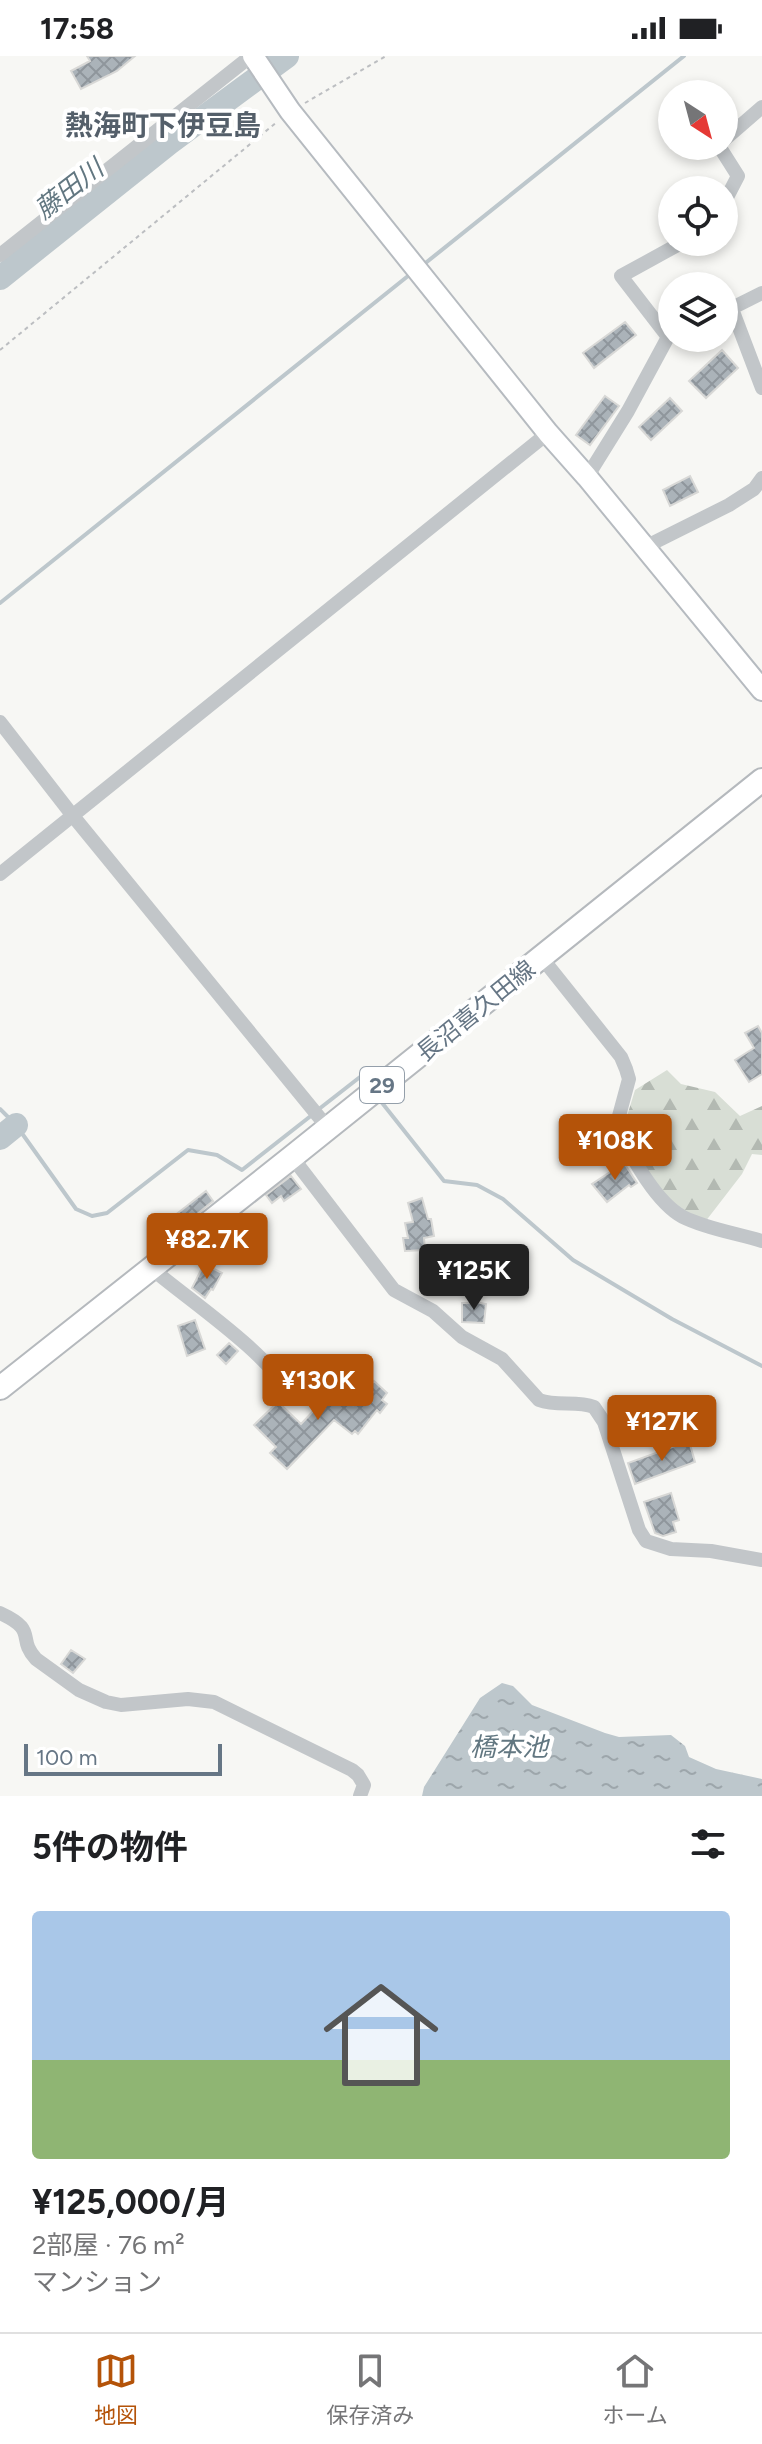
<!DOCTYPE html>
<html lang="ja">
<meta charset="utf-8">
<style>
body{margin:0;font-family:Figtree,"Noto Sans JP",sans-serif;background:#f6f6f6;color:#202124;height:100vh;display:flex;flex-direction:column;font-size:30px;white-space:nowrap}
*{box-sizing:border-box;margin:0}
p{font-size:26px;color:#757577}
.icon{flex:none;width:44px;height:44px;fill:none;stroke:currentColor;stroke-width:2;stroke-linecap:round;stroke-linejoin:round}
.map{position:relative;height:1740px;overflow:hidden}
.drawer{display:flex;flex-direction:column;background:#fff;flex:1}
.drawer>*{flex:none}
.needle{width:52px;rotate:144deg}
.fabs{position:absolute;left:658px;top:24px;display:grid;gap:16px}
.fabs a{display:grid;place-items:center;width:80px;height:80px;border-radius:50%;background:#fff;box-shadow:0 4px 12px #0003;font-size:40px}
.scale{position:absolute;left:24px;bottom:20px;width:198px;box-sizing:border-box;padding-left:8px;border:4px solid #667685;border-top:0;font-size:22px;line-height:28px;white-space:nowrap;color:#667685;-webkit-text-stroke:6px #fff;paint-order:stroke}
.price{position:absolute;translate:-50% -68px;padding:0 18px;border-radius:8px;background:#b45309;color:#fff;font-size:26px;line-height:52px;filter:drop-shadow(0 2px 4px #0008)}
.price::after{content:'';position:absolute;left:50%;top:48px;width:24px;height:18px;margin-left:-12px;background:inherit;clip-path:polygon(0 0,100% 0,50% 100%)}
.price.selected{background:#222;color:#fff}
ul{padding:0;list-style:none}
li{display:grid;align-content:center;gap:16px;height:424px;padding:0 32px}
li+li{border-top:2px solid #e0e0e0}
li span{display:grid;place-items:center;height:248px;border-radius:8px;color:#555}
li>.icon{margin-inline-start:auto}
span .icon{width:144px;height:144px;fill:#fffc;stroke-width:1}
li b{font-size:34px}
h2{display:flex;justify-content:space-between;align-items:center;height:96px;padding:0 32px;font-size:34px}
.status{display:flex;justify-content:space-between;align-items:center;height:56px;padding:0 40px;background:#fff;direction:ltr}
.status svg{height:22px;fill:currentColor}
.tab-bar{display:flex;justify-content:space-around;align-items:center;height:112px;border-top:2px solid #e0e0e0;background:#fff;font-size:22px;color:#757577}
.tab-bar a{display:grid;justify-items:center;gap:4px}
.tab-bar .selected{color:#b45309}
.map>svg:first-child{display:block}
.forest{fill:url(#forest-firs)}
.water{fill:url(#water-ripples)}
.lines{fill:none;stroke-linecap:round;stroke-linejoin:round}
.stream{stroke:#bdc7cc;stroke-width:4}
.river{stroke:#bdc7cc;stroke-width:24}
.building{fill:url(#building-cross-hatch);stroke:#d8d8d6;stroke-width:2}
.secondary-casing{stroke:#b6bbc0;stroke-width:24}
.primary-casing{stroke:#b5b9bd;stroke-width:26}
.path{stroke:#bcbec1;stroke-width:2;stroke-dasharray:4 4;stroke-linecap:butt}
.street{stroke:#c2c6c9;stroke-width:14}
.secondary{stroke:#fff;stroke-width:20}
.primary{stroke:#fff;stroke-width:22}
.labels{text-anchor:middle;stroke-width:8;stroke-linejoin:round;paint-order:stroke}
.shield{fill:#fff;stroke:#949faa;stroke-width:2}
.shield-label{font-size:22px;font-weight:bold;fill:#667685}
.street-label{font-size:24px;fill:#667685;stroke:#fff}
.water-label{font-size:26px;font-style:italic;fill:#627781;stroke:#fff}
.quarter-label{font-size:28px;font-weight:bold;fill:#545f6a;stroke:#fff}
</style>
<div class="status"><b>17:58</b><svg viewBox="0 0 49 12"><path d="M0 12V9h3v3zM5 12V6h3v6zM10 12V3h3v9zM15 12V0h3v12zM26 1h20v11H26zM47 4h2v5h-2z"/></svg></div>
<div class="map">
<svg width="762" height="1740" viewBox="0 0 762 1740">
<defs>
<pattern id="forest-firs" width="22" height="20" patternUnits="userSpaceOnUse" patternTransform="scale(2)"><rect width="22" height="20" fill="#d8ded5"/><path d="M5 1l3.5 6h-7zM16 11l3.5 6h-7z" fill="#b3b9b2"/></pattern>
<pattern id="water-ripples" width="26" height="14" patternUnits="userSpaceOnUse" patternTransform="scale(2)"><rect width="26" height="14" fill="#bdc7cc"/><path d="M2 4q2-2 4 0t4 0M15 11q2-2 4 0t4 0" fill="none" stroke="#9da6ab"/></pattern>
<pattern id="building-cross-hatch" width="8" height="8" patternUnits="userSpaceOnUse" patternTransform="scale(2)"><rect width="8" height="8" fill="#abb3b9"/><path d="M0 0l8 8M0 8l8-8" fill="none" stroke="#8f969c"/></pattern>
</defs>
<rect width="100%" height="100%" fill="#f7f7f4"/>
<path class="forest" d="M667 1014 681 1028 715 1036 740 1060 762 1050V1099L752 1098 742 1118 705 1166 677 1152 640 1110 624 1070 635 1034Z"/>
<path class="water" d="M502 1627 513 1630 532 1649 605 1677 619 1681 671 1679 685 1690 689 1701 716 1713 762 1723V1740H422L424 1731 480 1642Z"/>
<g class="lines">
<path class="stream" d="M423 209 684 0
M0 547 413 216
M379 1043 444 1125 477 1129 503 1143 573 1204 672 1263 762 1310
M0 1053 16 1069 76 1153 92 1160 107 1157 188 1094 217 1099 242 1114 312 1059
M319 1053 360 1021 368 1030"/>
<path class="river" d="M0 222 169 87 287 0
M0 1082 16 1069"/>
</g>
<path class="building" d="M87 0H135L117 15 81 33 71 15 90 5Z
M625 266 636 279 594 312 583 297Z
M722 294 738 312 706 342 689 325Z
M605 340 619 350 590 389 576 379Z
M670 342 682 355 651 384 639 371Z
M690 420 698 436 670 450 663 434Z
M758 970 762 977V1018L749 1026 735 1004 754 992 745 977Z
M624 1107 637 1127 631 1131 629 1129 607 1146 592 1128Z
M291 1120 301 1133 284 1145 281 1140 272 1147 266 1139Z
M206 1135 213 1145 163 1186 155 1175Z
M422 1142 428 1163H431L434 1180 424 1182 425 1194 405 1195 403 1182H408L405 1167 413 1166 408 1147Z
M204 1208 222 1217 213 1234 211 1233 205 1242 192 1232Z
M470 1245 486 1248 484 1267 462 1266V1247H470Z
M195 1264 205 1293 187 1300 178 1270Z
M229 1287 238 1295 226 1308 217 1299Z
M374 1325 387 1337 382 1344 387 1348 380 1357 377 1354 358 1378 355 1375 352 1378 334 1364 287 1413 270 1397 276 1391 254 1369 278 1346 301 1368 335 1332 353 1349Z
M624 1348H630L635 1363 616 1370 609 1356Z
M689 1385 695 1406 635 1428 628 1407Z
M671 1437 679 1464 673 1466 676 1476 663 1480 655 1477 644 1446Z
M71 1594 85 1603 73 1617 61 1608Z"/>
<g class="lines">
<g class="secondary-casing">
<path id="secondary" d="M253 0 290 55 548 377 587 421 762 634"/>
</g>
<g class="primary-casing">
<path id="primary" d="M0 1332 292 1101 762 724"/>
</g>
<path class="path" d="M305 47 386 0
M0 294 277 66"/>
<path class="street" d="M724 84 762 51
M719 90 738 120 724 147
M0 199 251 0
M732 253 762 332
M724 256 762 237
M668 281 621 220 683 186
M587 421 628 355 668 281 672 279
M645 491 729 449 754 433 762 422
M0 666 73 760 328 1072
M0 818 548 377
M542 902 621 1001 626 1013 629 1023 616 1071C631 1099 655 1146 683 1161 707 1173 736 1177 762 1185
M292 1101 394 1234 433 1255 462 1281 502 1303 539 1344C557 1351 577 1344 594 1351L604 1366 639 1474 646 1485 671 1493 711 1495 762 1504
M151 1212C198 1251 263 1293 295 1343
M0 1557C39 1575 16 1581 36 1603L79 1634 106 1646 121 1649 188 1643 214 1646 352 1714 358 1719 364 1729 360 1740"/>
<use href="#secondary" class="secondary"/>
<use href="#primary" class="primary"/>
</g>
<g class="labels">
<rect class="shield" x="360" y="1011" width="44" height="36" rx="6"/>
<g class="shield-label">
<text x="382" y="1037">29</text>
</g>
<g class="street-label">
<text transform="translate(476 955) rotate(-39)" y="8">長沼喜久田線</text>
</g>
<g class="water-label">
<text transform="translate(69 133) rotate(-38)" y="9">藤田川</text>
<text x="509" y="1700">橋本池</text>
</g>
<g class="quarter-label">
<text x="163" y="79">熱海町下伊豆島</text>
</g>
</g>
</svg>
<div class="fabs">
<a><svg class="needle" viewBox="-14 -14 28 28"><path d="M0-13l5 13h-10z" fill="#e53935"/><path d="M0 13l5-13h-10z" fill="#757577"/></svg></a>
<a><svg class="icon" aria-label="locate" viewBox="0 0 24 24"><circle cx="12" cy="12" r="6"/><path d="M12 2v4M12 18v4M2 12h4M18 12h4"/></svg></a>
<a><svg class="icon" aria-label="layers" viewBox="0 0 24 24"><path d="M12 4l9 5-9 5-9-5zM3 14l9 5 9-5"/></svg></a>
</div>
<div class="scale">100 m</div>
<b class="price" style="left:615px;top:1126px">¥108K</b>
<b class="price" style="left:207px;top:1225px">¥82.7K</b>
<b class="price selected" style="left:474px;top:1256px">¥125K</b>
<b class="price" style="left:318px;top:1366px">¥130K</b>
<b class="price" style="left:662px;top:1407px">¥127K</b>
</div>
<section class="drawer">
<h2>5件の物件<svg class="icon" aria-label="filters" viewBox="0 0 24 24"><path d="M4 7h16M4 17h16"/><circle cx="9" cy="7" r="2"/><circle cx="15" cy="17" r="2"/></svg></h2>
<ul>
<li><span style="background:linear-gradient(#a9c7e8 60%,#8fb573 0)"><svg class="icon" aria-label="home" viewBox="0 0 24 24"><path d="M3 11l9-7 9 7M6 9v11h12V9"/></svg></span><div><b>¥125,000/月</b><p>2部屋 · 76 m²</p><p>マンション</p></div></li>
</ul>
</section>
<nav class="tab-bar">
<a class="selected"><svg class="icon" aria-label="map" viewBox="0 0 24 24"><path d="M3 6l6-2 6 2 6-2v14l-6 2-6-2-6 2zM9 4v14M15 6v14"/></svg>地図</a>
<a><svg class="icon" aria-label="saved" viewBox="0 0 24 24"><path d="M7 4h10v16l-5-4-5 4z"/></svg>保存済み</a>
<a><svg class="icon" aria-label="home" viewBox="0 0 24 24"><path d="M3 11l9-7 9 7M6 9v11h12V9"/></svg>ホーム</a>
</nav>
